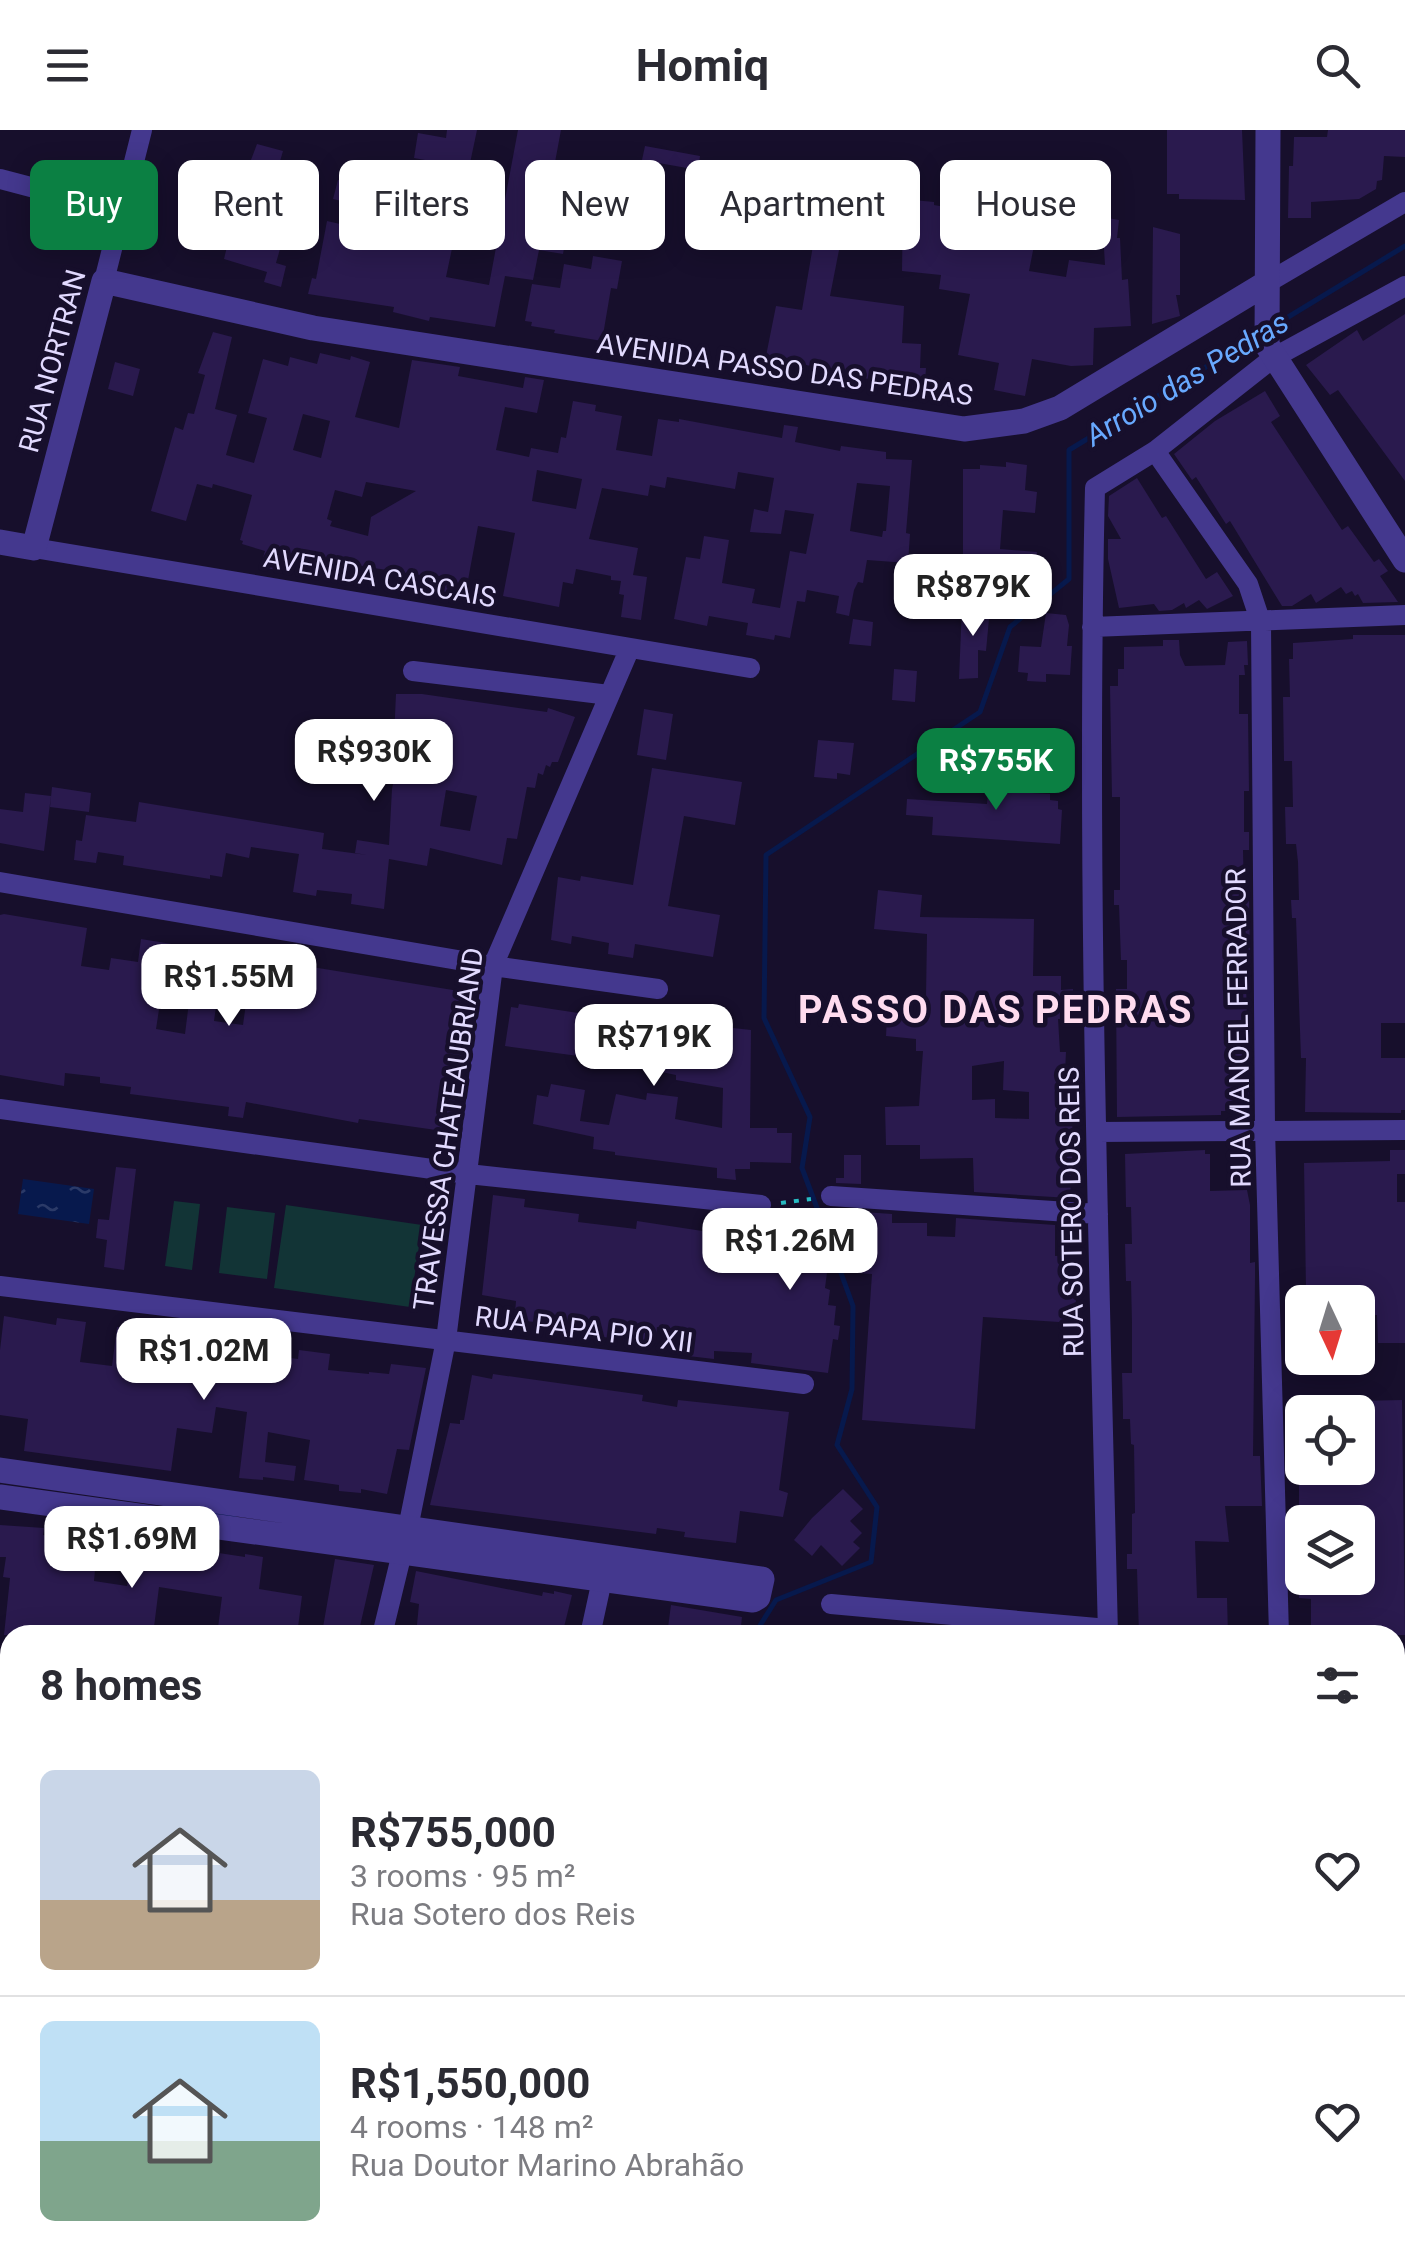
<!DOCTYPE html>
<meta charset="utf-8">
<style>
body{margin:0;font-family:Roboto,sans-serif;background:#f7f7f7;color:#2b2b33;height:100vh;display:flex;flex-direction:column;font-size:38px;white-space:nowrap}
*{box-sizing:border-box;margin:0}
p{font-size:32px;color:#7c7c81}
.icon{flex:none;width:55px;height:55px;fill:none;stroke:currentColor;stroke-width:2;stroke-linecap:round;stroke-linejoin:round}
.map{position:relative;flex:1;overflow:hidden}
.sheet{position:absolute;left:0px;top:1495px;width:1405px;height:642px;display:flex;flex-direction:column;background:#fff;border-radius:30px 30px 0 0;box-shadow:0 5px 25px #0003}
.sheet>*{flex:none}
.hud{position:absolute;left:30px;top:30px;width:1345px;height:90px;display:flex;gap:20px}
.needle{width:65px;rotate:176deg}
.buttons{position:absolute;left:1285px;top:1155px;display:grid;gap:20px}
.buttons a{display:grid;place-items:center;width:90px;height:90px;border-radius:15px;background:#fff;box-shadow:0 5px 25px #0003;font-size:50px}
.price{position:absolute;translate:-50% -85px;padding:0 22px;border-radius:20px;background:#fff;color:#222;font-size:32px;line-height:65px;filter:drop-shadow(0 2px 5px #0008)}
.price::after{content:'';position:absolute;left:50%;top:60px;width:30px;height:22px;margin-left:-15px;background:inherit;clip-path:polygon(0 0,100% 0,50% 100%)}
.price.active{background:#0b8043;color:#fff}
ul{padding:0;list-style:none}
li{display:flex;align-items:center;gap:30px;height:250px;padding:0 40px}
li+li{border-top:2px solid #e1e1e2}
li span{display:grid;place-items:center;flex:none;width:280px;height:200px;border-radius:15px;color:#555}
li>.icon{margin-inline-start:auto}
span .icon{width:120px;height:120px;fill:#fffc;stroke-width:1}
li b{font-size:42px}
h2{display:flex;justify-content:space-between;align-items:center;height:120px;padding:0 40px;font-size:42px}
.pill{padding:0 35px;border-radius:15px;background:#fff;box-shadow:0 5px 25px #0003;font-size:35px;line-height:90px}
.pill.active{background:#0b8043;color:#fff}
header{display:flex;justify-content:space-between;align-items:center;height:130px;padding:0 40px;background:#fff;font-size:45px;font-weight:700}
.map>svg:first-child{display:block}
.green{fill:#123436}
.water{fill:url(#water-ripples)}
.lines{fill:none;stroke-linecap:round;stroke-linejoin:round}
.stream{stroke:#07194d;stroke-width:5}
.building{fill:#2a1a4e;fill-rule:evenodd}
.path{stroke:#28bec5;stroke-width:4;stroke-dasharray:5 8;stroke-linecap:butt}
.service{stroke:#44388e;stroke-width:10}
.minor{stroke:#44388e;stroke-width:20}
.tertiary{stroke:#44388e;stroke-width:25}
.primary{stroke:#d561ff;stroke-width:25}
.labels{text-anchor:middle;stroke-width:9;stroke-linejoin:round;paint-order:stroke}
.street-label{font-size:28px;fill:#e2daff;stroke:#170f2c}
.water-label{font-size:30px;font-style:italic;fill:#68a9ff;stroke:#170f2c}
.district-label{font-size:38px;font-weight:bold;letter-spacing:2.5px;fill:#ffdcef;stroke:#170f2c}
</style>
<header><svg class="icon" aria-label="menu" viewBox="0 0 24 24"><path d="M4 6h16M4 12h16M4 18h16"/></svg>Homiq<svg class="icon" aria-label="search" viewBox="0 0 24 24"><circle cx="10" cy="10" r="6"/><path d="M15 15l6 6"/></svg></header>
<div class="map">
<svg width="1405" height="2137" viewBox="0 0 1405 2137">
<defs>
<pattern id="water-ripples" width="26" height="14" patternUnits="userSpaceOnUse" patternTransform="scale(2.5)"><rect width="26" height="14" fill="#07194d"/><path d="M2 4q2-2 4 0t4 0M15 11q2-2 4 0t4 0" fill="none" stroke="#2b3a68"/></pattern>
</defs>
<rect width="100%" height="100%" fill="#170f2c"/>
<path class="green" d="M174 1071 200 1074 192 1140 165 1136Z
M286 1075 422 1095 410 1177 274 1158Z
M227 1077 275 1083 267 1149 219 1143Z"/>
<path class="water" d="M23 1049 94 1059 89 1094 18 1084Z"/>
<g class="lines">
<path class="stream" d="M1275 195 1405 116
M826 1102 802 1038 810 987 764 888 766 725 980 582 1010 497 1069 449V320L1257 206
M205 1382 234 1386
M754 1505 776 1470 871 1432 877 1377 837 1315 852 1259 853 1176 833 1121
M832 2128 841 2137"/>
</g>
<path class="building" d="M447 0H477L446 147 489 155 518 0H561L550 59 583 65 575 108 566 107 563 124 539 120 533 150 505 146 495 197 437 188 430 187 429 191 393 182 394 177 308 164 312 148 316 149 327 91 340 94 346 72 333 69 338 50 351 53V57L379 63 380 53 435 62 441 33 414 28 418 3 446 8Z
M1167 0H1242L1245 70 1179 69V64H1167Z
M1328 0H1405V27L1384 26 1382 50 1377 51 1376 59 1359 69 1311 72V88H1288L1289 36H1293L1294 7H1327Z
M257 14 283 21 274 52 246 43Z
M645 16 700 26 698 40 642 30Z
M822 63 846 64 844 93 867 97 863 120 840 115 830 166 904 176 902 213 921 214 920 238H926L924 264 885 261V256L869 254V249L766 226 776 176 802 180Z
M903 69 934 72V75L989 85 993 80 1039 90 1029 141 1066 147 1069 130 1105 135 1103 102 1090 101 1091 85 1119 90 1117 108H1120L1122 150 1128 149 1131 196 1094 198 1093 235 1071 236 1032 229 1025 266 994 260 999 233 958 225 970 164 939 159 941 145 902 141Z
M238 71 265 77 258 105 282 112 276 133 286 136 281 157 264 152 267 142 224 129Z
M1153 97 1180 104V165H1176L1180 186 1152 194Z
M593 126 622 131 617 159 611 158 602 211 554 203 555 200 531 196 532 192 525 191 532 154 560 158 564 134 591 139Z
M1405 184V351L1338 260 1330 265 1306 235 1357 200 1363 211Z
M213 202 232 207 215 279 237 285 226 325 254 333 267 288 248 283 263 229 288 236 290 227 317 234 320 223 350 230 351 226 370 232 355 287 399 298 412 230 460 237 458 246 523 258 525 247 544 250 537 283 505 277 496 320 529 327 531 318 558 323 561 307 566 308 573 271 596 275 595 281 622 286 616 320 652 326 658 289 679 292V289L782 308 784 295 798 297 795 312 840 321 841 316 886 322V329L912 330 906 403 910 404 908 433 867 430 863 453 858 452 854 460 849 486 836 483 839 466 807 460 805 472 797 471 790 508 775 505 774 510 746 505 748 493 709 486 707 496 674 489 686 427 700 429 704 406 729 410 722 453 755 459 752 473 780 478 790 421 806 424 814 384 785 380 781 404 750 402 754 379 768 382 774 348 738 342 735 359 667 347 665 358 650 355 648 366 602 358 589 409 638 418 633 445 647 447 641 490 621 487 624 465 619 464 621 451 611 450V446L576 439 573 454 563 452 559 477 503 466 515 403 478 396 466 461 448 458 446 469 422 464 425 446 342 433 341 437 295 421 288 442 260 437 265 421 242 414 243 411 240 410 252 365 213 354 212 358 197 354 186 391 151 381 175 297 183 300 188 283 194 284 205 245 198 243ZM303 284 330 291 321 328 293 320ZM537 340 582 349 576 379 532 371ZM366 352 416 361 371 387 368 406 330 396 332 391 327 389 335 360 362 367ZM857 353 890 356 886 401H883L882 407 850 401Z
M115 232 140 239 133 266 108 259Z
M1265 261 1280 286 1271 292 1342 400 1348 396 1374 432 1379 429 1388 441 1380 446 1398 472 1363 473 1358 464 1355 466 1352 461 1346 464 1341 457 1316 473 1311 464 1292 476H1282L1230 391 1226 394 1196 347 1192 350 1174 324 1215 291Z
M1006 332 1027 335 1025 360 1037 362 1035 383 1003 380 1000 419 1037 422 1035 440 991 437 990 447 963 445V339H980V335L1006 337Z
M1137 348 1162 388 1166 386 1206 449 1217 442 1233 466 1207 479 1199 470 1186 478 1184 473 1172 480 1159 481 1154 474 1119 478 1108 429V409H1121L1108 386 1109 366Z
M962 476 990 478 986 521 978 520V548L959 549Z
M1046 483 1066 485 1069 495 1067 516H1072L1070 545 1046 544V552L1027 551 1028 543 1018 542 1020 516 1041 517Z
M853 489 873 492 871 516 849 514Z
M1353 505H1405V893H1381V928H1405V980H1401V983L1305 982 1306 928H1301L1296 788H1292L1291 770H1299L1298 732 1296 714H1286L1285 677H1293L1292 631H1284L1283 567H1290L1289 529H1293V513L1353 509Z
M1163 510H1179L1180 525 1185 536 1225 535 1228 512 1247 511 1248 535H1244L1245 545H1239V584H1248L1249 661H1244V702H1249V720H1243L1244 767H1249L1250 830 1247 829 1246 850 1249 981H1221V985L1117 987 1116 859H1127V830H1121L1119 775H1114V760H1120V667H1112L1110 556H1118V539H1124V517L1163 516Z
M894 539 917 541 915 572 892 570Z
M396 564H422L547 582 548 578 575 587 558 632H552L550 637 546 635 543 645 538 643 535 658 527 657 517 709 507 708 502 735 430 718 427 736 389 729 384 779 351 774 352 764 317 760 316 766 293 762 299 724 251 717 249 728 226 723 222 747 210 745V749L123 735 124 726 98 722 96 733 74 730 76 710 82 711 86 685 136 692 139 672 324 703 322 719 367 725 355 723 357 710 389 715 392 659 398 631 393 630ZM446 660 477 666 470 701 440 696Z
M644 579 673 584 666 630 637 625Z
M1035 600 1058 601 1056 630 1033 629Z
M818 610 854 613 850 645 837 643V649L814 647Z
M991 629 1016 631 1013 662 1050 664V670L1058 671V679L1062 680 1060 714 932 705 933 687 906 685 907 669 987 674Z
M652 638 742 652 735 695 684 686 668 776 720 785 713 827 635 814 633 828 608 824 609 813 572 806 571 814 551 810 558 747 580 751 581 746 633 755Z
M52 657 91 663 89 682 50 677Z
M25 663 51 666 44 721 0 713V679L23 682Z
M878 760 922 765 920 787 1034 789 1033 846H1061V860L1073 859 1074 889H1058L1060 922H1066L1065 942H1074L1071 963 1073 1013 1070 1068 974 1062 973 1028 920 1029V1015H886L885 977 919 976 923 921H916V909L886 906 887 887 919 889V867H926L927 804 874 799ZM1004 931 1003 960 1029 962V989L995 988V969L972 970V936Z
M4 784 87 798 81 836 109 840 111 828 138 832 141 809 471 863 450 1002 359 989 358 993 246 972 243 988 228 986 229 977 130 964 131 957 100 953V947L65 943 64 956 0 945V785ZM162 860 190 864 185 904 156 899ZM218 862 247 866 243 895 214 891Z
M519 874 723 905 724 897 751 900 750 998H777V1003H792L791 1033 750 1032V1039H735L736 1050 717 1048V1038L615 1025V1022L593 1019 594 1007 533 994 537 965 548 967 551 954 585 960 580 991 609 995 616 964 646 970 647 963 678 967 675 989 722 998 723 958 676 950V945L652 940V936L505 916 511 877 518 878Z
M1205 1020V1024H1210V1061L1247 1060 1250 1075V1133L1255 1132V1148L1253 1326H1260L1262 1376H1225L1229 1412 1195 1411 1197 1468H1227L1228 1505H1139L1137 1439H1127V1424H1132V1384L1135 1383 1134 1315 1131 1314 1130 1289H1123V1280L1122 1243H1132V1193L1131 1151H1126L1125 1114H1132L1131 1077H1126L1125 1024Z
M1390 1020H1405V1044H1397V1072H1405V1213H1378L1377 1185 1358 1186V1172H1320L1319 1159H1306L1304 1033 1390 1031Z
M844 1025H861V1054L836 1053V1048H844Z
M116 1037 136 1039 124 1140 104 1137 107 1110 96 1108 98 1089 109 1090Z
M493 1065 525 1069 524 1077 579 1084 578 1092 636 1099 637 1091 722 1104V1096L782 1097V1089H805L806 1098 833 1096 834 1080 892 1084V1093H927V1106L955 1107 956 1088 1055 1095V1126H1060L1059 1143 1062 1144 1060 1165 1076 1166 1075 1193 983 1187 975 1299 862 1290 872 1144 857 1143V1128L829 1127 825 1158 830 1160 828 1175 836 1176 834 1195 840 1196 838 1210 833 1209 828 1243 751 1233 752 1223 714 1221V1229L688 1226V1200L657 1197 655 1213 577 1204 578 1197 526 1191 527 1186 515 1184 516 1171 482 1165Z
M4 1186 56 1195 57 1188 86 1192 80 1232 112 1236 117 1197 174 1205 171 1229 205 1233 210 1213 218 1210 268 1216 267 1225 298 1229 299 1220 330 1224 328 1240 369 1244V1242L389 1244 391 1234 426 1238 409 1320 397 1319 387 1364 361 1359V1363L339 1361V1355L304 1350 310 1310 268 1302 265 1332 296 1336 294 1351 263 1347V1350L239 1348 247 1282 216 1277 212 1303 177 1298 171 1341 24 1321 28 1289 0 1285V1220Z
M493 1244 643 1265 642 1271 677 1277 678 1270 789 1282 779 1360 788 1363 783 1387 740 1381 736 1413 684 1407 685 1402 657 1398 656 1404 430 1375 450 1293 460 1294V1290H464L472 1245 492 1249Z
M1402 1270 1405 1505H1311V1469L1299 1468V1454L1358 1448V1392H1299V1338H1358V1271Z
M843 1359 863 1379 850 1391 862 1403 853 1412 860 1418 842 1436 821 1415 812 1426 794 1410 812 1388Z
M0 1395 44 1398 43 1405 66 1409 65 1415 69 1416 67 1429 74 1430 73 1437 95 1440 94 1451 127 1456 132 1427 158 1431 160 1414 245 1427V1424L263 1427 259 1459 302 1466 297 1505H217L222 1467 159 1457 153 1505H4L10 1448 3 1447 6 1427H0Z
M335 1429 374 1435 358 1505 322 1503Z
M416 1441 542 1466 543 1462 554 1464V1461L572 1465 562 1505H416L419 1474 410 1472Z
M671 1475 742 1487 740 1505H667Z"/>
<g class="lines">
<path class="path" d="M781 1073 811 1069"/>
<path class="service" d="M0 1924 10 1928
M477 2128 503 2137
M507 2128 520 2137
M40 2137V2128
M240 2137 241 2128
M415 2137 419 2128"/>
<path class="minor" d="M0 49 122 81
M104 151 142 0
M1265 154 1405 72
M1155 321 1248 454 1261 493 1265 999 1279 1505
M34 418 750 538
M1092 497 1405 485
M413 541 609 565
M0 752 493 836 658 859
M0 979 468 1044 761 1075
M1097 1002 1405 1000
M831 1066 1098 1084
M0 1156 804 1254
M831 1474 1108 1499
M382 1505 408 1398 446 1210 493 836 629 520
M590 1505 602 1450
M1108 1505C1099 1123 1086 740 1095 358L1155 321 1273 228 1405 156
M0 1580 10 1581
M0 1706 10 1709
M697 2128 701 2137
M1058 2128 1060 2137
M1119 2128 1120 2137
M1287 2128V2137"/>
<path class="tertiary" d="M1268 0 1267 215 1405 430
M0 412 34 418 104 151 313 198 964 299 1024 291 1060 278 1265 154
M0 1340 762 1449 758 1467 753 1470 0 1367"/>
<path class="primary" d="M0 1896 10 1900
M0 1953 10 1957
M460 2128 474 2137
M552 2128 562 2137"/>
</g>
<g class="labels">
<g class="street-label">
<text transform="translate(52 231) rotate(-75)" y="10">RUA NORTRAN</text>
<text transform="translate(785 239) rotate(8)" y="10">AVENIDA PASSO DAS PEDRAS</text>
<text transform="translate(380 447) rotate(10)" y="10">AVENIDA CASCAIS</text>
<text transform="translate(1238 898) rotate(-91)" y="10">RUA MANOEL FERRADOR</text>
<text transform="translate(448 999) rotate(-82)" y="10">TRAVESSA CHATEAUBRIAND</text>
<text transform="translate(1071 1082) rotate(-91)" y="10">RUA SOTERO DOS REIS</text>
<text transform="translate(584 1199) rotate(7)" y="10">RUA PAPA PIO XII</text>
</g>
<g class="water-label">
<text transform="translate(1187 249) rotate(-31)" y="10">Arroio das Pedras</text>
</g>
<g class="district-label">
<text x="996" y="893">PASSO DAS PEDRAS</text>
</g>
</g>
</svg>
<div class="buttons">
<a><svg class="needle" viewBox="-14 -14 28 28"><path d="M0-13l5 13h-10z" fill="#e53935"/><path d="M0 13l5-13h-10z" fill="#7c7c81"/></svg></a>
<a><svg class="icon" aria-label="locate" viewBox="0 0 24 24"><circle cx="12" cy="12" r="6"/><path d="M12 2v4M12 18v4M2 12h4M18 12h4"/></svg></a>
<a><svg class="icon" aria-label="layers" viewBox="0 0 24 24"><path d="M12 4l9 5-9 5-9-5zM3 14l9 5 9-5"/></svg></a>
</div>
<b class="price" style="left:973px;top:509px">R$879K</b>
<b class="price" style="left:374px;top:674px">R$930K</b>
<b class="price active" style="left:996px;top:683px">R$755K</b>
<b class="price" style="left:229px;top:899px">R$1.55M</b>
<b class="price" style="left:654px;top:959px">R$719K</b>
<b class="price" style="left:790px;top:1163px">R$1.26M</b>
<b class="price" style="left:204px;top:1273px">R$1.02M</b>
<b class="price" style="left:132px;top:1461px">R$1.69M</b>
<div class="hud">
<a class="pill active">Buy</a>
<a class="pill">Rent</a>
<a class="pill">Filters</a>
<a class="pill">New</a>
<a class="pill">Apartment</a>
<a class="pill">House</a>
</div>
<section class="sheet">
<h2>8 homes<svg class="icon" aria-label="filters" viewBox="0 0 24 24"><path d="M4 7h16M4 17h16"/><circle cx="9" cy="7" r="2"/><circle cx="15" cy="17" r="2"/></svg></h2>
<ul>
<li><span style="background:linear-gradient(#c9d6e8 65%,#b9a48a 0)"><svg class="icon" aria-label="home" viewBox="0 0 24 24"><path d="M3 11l9-7 9 7M6 9v11h12V9"/></svg></span><div><b>R$755,000</b><p>3 rooms · 95 m²</p><p>Rua Sotero dos Reis</p></div><svg class="icon" aria-label="heart" viewBox="0 0 24 24"><path d="M12 20l-8-8c-3-5 5-10 8-4 3-6 11-1 8 4z"/></svg></li>
<li><span style="background:linear-gradient(#bfe0f5 60%,#7fa58c 0)"><svg class="icon" aria-label="home" viewBox="0 0 24 24"><path d="M3 11l9-7 9 7M6 9v11h12V9"/></svg></span><div><b>R$1,550,000</b><p>4 rooms · 148 m²</p><p>Rua Doutor Marino Abrahão</p></div><svg class="icon" aria-label="heart" viewBox="0 0 24 24"><path d="M12 20l-8-8c-3-5 5-10 8-4 3-6 11-1 8 4z"/></svg></li>
</ul>
</section>
</div>
